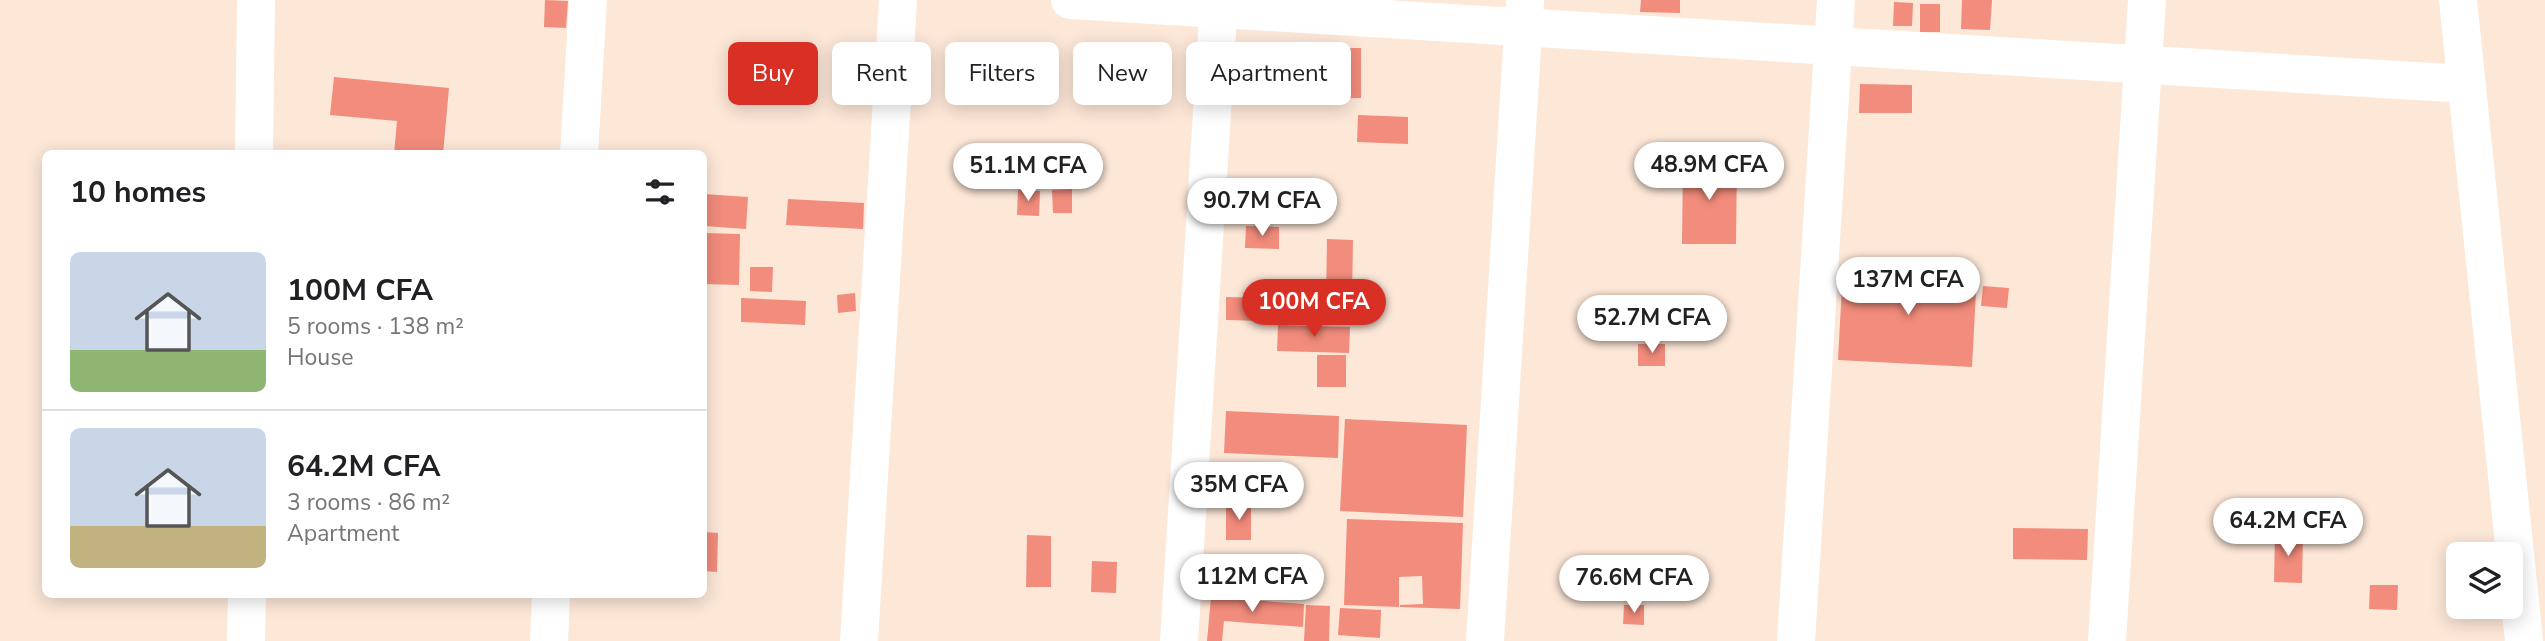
<!DOCTYPE html>
<meta charset="utf-8">
<style>
body{margin:0;font-family:"Nunito Sans",sans-serif;background:#f2f2f2;color:#202124;height:100vh;display:flex;flex-direction:column;font-size:26px;white-space:nowrap}
*{box-sizing:border-box;margin:0}
p{font-size:23px;color:#757577}
.icon{flex:none;width:38px;height:38px;fill:none;stroke:currentColor;stroke-width:2;stroke-linecap:round;stroke-linejoin:round}
.map{position:relative;flex:1;overflow:hidden}
.panel{position:absolute;left:42px;top:150px;width:665px;height:448px;display:flex;flex-direction:column;background:#fff;border-radius:10px;box-shadow:0 4px 18px #0003}
.panel>*{flex:none}
.guide{position:absolute;left:728px;top:42px;width:665px;height:63px;display:flex;gap:14px}
.tools{position:absolute;left:2446px;top:542px;display:grid;gap:14px}
.tools a{display:grid;place-items:center;width:77px;height:77px;border-radius:10px;background:#fff;box-shadow:0 4px 18px #0003;font-size:35px}
.price{position:absolute;translate:-50% -60px;padding:0 16px;border-radius:24px;background:#fff;color:#222;font-size:23px;line-height:46px;filter:drop-shadow(0 2px 4px #0008)}
.price::after{content:'';position:absolute;left:50%;top:42px;width:21px;height:16px;margin-left:-10px;background:inherit;clip-path:polygon(0 0,100% 0,50% 100%)}
.price.selected{background:#d93025;color:#fff}
ul{padding:0;list-style:none}
li{display:flex;align-items:center;gap:21px;height:175px;padding:0 28px}
li+li{border-top:2px solid #e0e0e0}
li span{display:grid;place-items:center;flex:none;width:196px;height:140px;border-radius:10px;color:#555}
li>.icon{margin-inline-start:auto}
span .icon{width:84px;height:84px;fill:#fffc;stroke-width:1}
li b{font-size:30px}
h2{display:flex;justify-content:space-between;align-items:center;height:84px;padding:0 28px;font-size:30px}
.tag{padding:0 24px;border-radius:10px;background:#fff;box-shadow:0 4px 18px #0003;font-size:24px;line-height:63px}
.tag.selected{background:#d93025;color:#fff}
.map>svg:first-child{display:block}
.building{fill:#f28c7c}
.lines{fill:none;stroke-linecap:round;stroke-linejoin:round}
.minor{stroke:#fff;stroke-width:38}
</style>
<div class="map">
<svg width="2545" height="641" viewBox="0 0 2545 641">
<rect width="100%" height="100%" fill="#fde7d7"/>
<path class="building" d="M545 0 568 1 566 28 544 27Z
M1641 0H1680V13L1640 12Z
M1962 0H1992L1990 30 1961 29Z
M1894 2 1913 3 1912 26H1893Z
M1920 4H1940V32H1920Z
M1315 48H1361V98L1315 99Z
M334 77 449 88 443 154H394L397 121 330 115Z
M1860 84 1912 85V113H1859Z
M1358 115 1408 117V144L1357 142Z
M1683 159 1737 160 1736 244H1682Z
M1072 189V213H1053L1052 190Z
M1018 190 1040 191 1039 216 1017 215Z
M704 194 748 197 746 229 704 226Z
M788 199 864 203 863 229 786 225Z
M1246 226 1279 227V249L1245 248Z
M704 233 740 234 739 285 704 284Z
M1327 239 1353 240 1352 300H1326Z
M750 267H773L772 292 750 291Z
M1843 267 1977 273 1972 367 1838 360Z
M1983 286 2009 288 2007 308 1981 306Z
M855 293 856 311 838 313 837 295Z
M1226 297 1297 299 1296 322 1226 320Z
M741 298 806 301 805 325 741 322Z
M1278 325 1350 327 1349 353 1277 351Z
M1638 344H1665V366H1638Z
M1317 355H1346V387H1317Z
M1226 411 1339 416 1338 458 1224 453Z
M1345 419 1467 425 1463 517 1340 511Z
M1226 505H1251V540H1226Z
M1347 519 1463 523 1460 609 1400 607V605L1423 604 1422 576 1399 577V607L1344 605Z
M2013 528 2088 529 2087 560 2013 559Z
M704 532 718 533 717 572 704 571Z
M2275 533 2303 534 2302 583 2274 582Z
M1027 535 1051 536V587H1026Z
M1092 561 1117 562 1116 593 1091 592Z
M2370 585H2398L2397 610 2369 609Z
M1211 597 1304 604 1303 627 1224 621 1222 641H1207Z
M1306 605 1330 606 1329 641H1304Z
M1624 605H1644V625L1623 624Z
M1340 608 1381 610 1380 638 1338 635Z"/>
<g class="lines">
<path class="minor" d="M1070 0 2466 84
M2458 0 2524 641
M254 154 256 0
M579 154 588 0
M246 641 247 595
M549 641 551 595
M859 641 898 0
M1179 641 1219 0
M1485 641 1525 0
M1796 641 1836 0
M2107 641 2147 0"/>
</g>
</svg>
<div class="tools">
<a><svg class="icon" aria-label="layers" viewBox="0 0 24 24"><path d="M12 4l9 5-9 5-9-5zM3 14l9 5 9-5"/></svg></a>
</div>
<b class="price" style="left:1709px;top:202px">48.9M CFA</b>
<b class="price" style="left:1028px;top:203px">51.1M CFA</b>
<b class="price" style="left:1262px;top:238px">90.7M CFA</b>
<b class="price" style="left:1908px;top:317px">137M CFA</b>
<b class="price selected" style="left:1314px;top:339px">100M CFA</b>
<b class="price" style="left:1652px;top:355px">52.7M CFA</b>
<b class="price" style="left:1239px;top:522px">35M CFA</b>
<b class="price" style="left:2288px;top:558px">64.2M CFA</b>
<b class="price" style="left:1252px;top:614px">112M CFA</b>
<b class="price" style="left:1634px;top:615px">76.6M CFA</b>
<div class="guide">
<a class="tag selected">Buy</a>
<a class="tag">Rent</a>
<a class="tag">Filters</a>
<a class="tag">New</a>
<a class="tag">Apartment</a>
</div>
<section class="panel">
<h2>10 homes<svg class="icon" aria-label="filters" viewBox="0 0 24 24"><path d="M4 7h16M4 17h16"/><circle cx="9" cy="7" r="2"/><circle cx="15" cy="17" r="2"/></svg></h2>
<ul>
<li><span style="background:linear-gradient(#c9d6e8 70%,#8fb573 0)"><svg class="icon" aria-label="home" viewBox="0 0 24 24"><path d="M3 11l9-7 9 7M6 9v11h12V9"/></svg></span><div><b>100M CFA</b><p>5 rooms · 138 m²</p><p>House</p></div></li>
<li><span style="background:linear-gradient(#c9d6e8 70%,#c2b280 0)"><svg class="icon" aria-label="home" viewBox="0 0 24 24"><path d="M3 11l9-7 9 7M6 9v11h12V9"/></svg></span><div><b>64.2M CFA</b><p>3 rooms · 86 m²</p><p>Apartment</p></div></li>
</ul>
</section>
</div>
